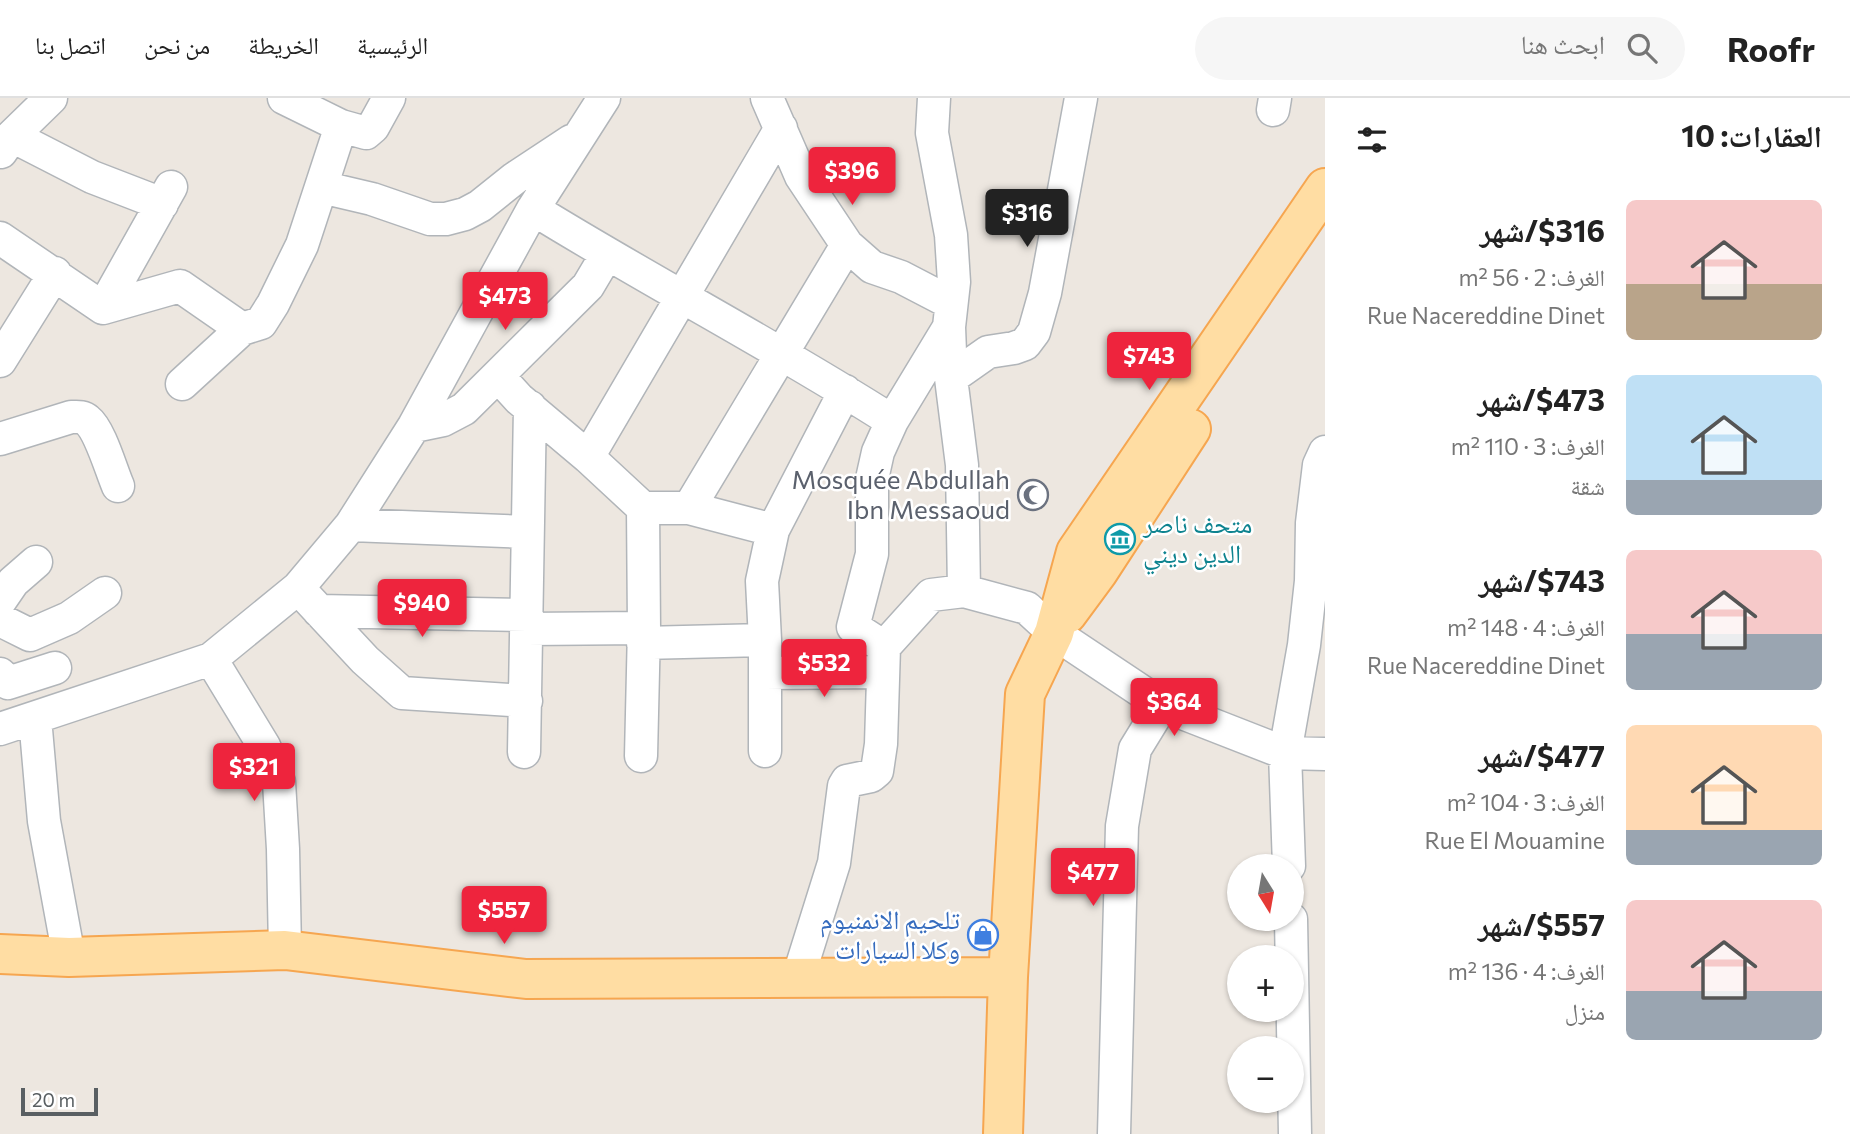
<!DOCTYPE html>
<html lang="ar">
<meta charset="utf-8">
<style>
body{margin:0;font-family:Commissioner,"Noto Naskh Arabic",sans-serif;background:#f6f6f6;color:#222;direction:rtl;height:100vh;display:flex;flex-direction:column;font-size:26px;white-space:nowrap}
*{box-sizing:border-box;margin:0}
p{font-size:23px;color:#767676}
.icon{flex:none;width:38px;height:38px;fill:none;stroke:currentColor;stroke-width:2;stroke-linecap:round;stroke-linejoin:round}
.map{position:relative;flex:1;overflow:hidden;direction:ltr}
.drawer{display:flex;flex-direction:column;background:#fff;width:525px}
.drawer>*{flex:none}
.needle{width:46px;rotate:169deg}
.controls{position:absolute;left:1227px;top:756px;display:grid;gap:14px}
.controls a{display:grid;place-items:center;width:77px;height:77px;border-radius:50%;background:#fff;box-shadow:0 2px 5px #0004;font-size:35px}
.scale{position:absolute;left:21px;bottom:18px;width:77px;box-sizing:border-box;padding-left:7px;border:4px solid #595f62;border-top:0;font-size:19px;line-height:24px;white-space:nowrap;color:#595f62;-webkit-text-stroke:5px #fff;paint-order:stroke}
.price{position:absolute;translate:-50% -60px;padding:0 16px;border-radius:7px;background:#ee243d;color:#fff;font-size:23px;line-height:46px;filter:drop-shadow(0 2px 4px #0008)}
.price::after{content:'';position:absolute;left:50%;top:42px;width:21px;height:16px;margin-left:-10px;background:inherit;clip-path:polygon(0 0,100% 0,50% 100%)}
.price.active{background:#222;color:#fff}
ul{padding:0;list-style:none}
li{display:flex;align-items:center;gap:21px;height:175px;padding:0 28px}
li span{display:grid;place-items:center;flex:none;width:196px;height:140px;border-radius:10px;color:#555}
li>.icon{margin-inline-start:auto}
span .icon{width:84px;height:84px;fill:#fffc;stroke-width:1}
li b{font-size:30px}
h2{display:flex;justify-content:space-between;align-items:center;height:84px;padding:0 28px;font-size:30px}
header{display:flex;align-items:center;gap:42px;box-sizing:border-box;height:98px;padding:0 35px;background:#fff;border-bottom:2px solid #e0e0e0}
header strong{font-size:33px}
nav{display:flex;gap:38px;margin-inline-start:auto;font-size:24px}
.search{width:490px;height:63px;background:#f6f6f6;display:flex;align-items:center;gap:18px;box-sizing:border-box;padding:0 24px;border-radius:38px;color:#767676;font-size:26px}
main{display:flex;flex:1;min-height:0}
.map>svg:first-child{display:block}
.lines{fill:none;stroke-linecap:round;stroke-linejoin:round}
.minor-casing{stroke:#b1b5b9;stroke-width:35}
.major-casing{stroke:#f6a650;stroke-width:42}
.minor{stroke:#fff;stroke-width:32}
.major{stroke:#ffdda3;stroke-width:38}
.labels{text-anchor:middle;stroke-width:5;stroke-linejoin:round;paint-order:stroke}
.worship-label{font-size:26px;fill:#5b616d;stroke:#fff;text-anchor:end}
.culture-label{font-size:26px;fill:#0d838f;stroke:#fff;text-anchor:start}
.shop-label{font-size:26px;fill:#366cbe;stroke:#fff;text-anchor:end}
</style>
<header>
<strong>Roofr</strong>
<div class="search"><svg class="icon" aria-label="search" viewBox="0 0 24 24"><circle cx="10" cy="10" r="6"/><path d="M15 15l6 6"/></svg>ابحث هنا</div>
<nav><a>الرئيسية</a><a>الخريطة</a><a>من نحن</a><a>اتصل بنا</a></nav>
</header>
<main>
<section class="drawer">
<h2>العقارات: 10<svg class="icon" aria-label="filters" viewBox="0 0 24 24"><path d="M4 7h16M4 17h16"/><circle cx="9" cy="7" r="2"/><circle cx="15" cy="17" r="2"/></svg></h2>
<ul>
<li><span style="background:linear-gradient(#f6c9c9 60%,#b9a48a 0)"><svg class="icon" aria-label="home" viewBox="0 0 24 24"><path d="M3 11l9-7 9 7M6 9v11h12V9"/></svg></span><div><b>$316/شهر</b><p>الغرف: 2 · 56 m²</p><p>Rue Nacereddine Dinet</p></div></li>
<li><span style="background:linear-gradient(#bfe0f5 75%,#9aa5b1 0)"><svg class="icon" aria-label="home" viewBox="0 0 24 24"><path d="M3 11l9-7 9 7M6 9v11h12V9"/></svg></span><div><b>$473/شهر</b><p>الغرف: 3 · 110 m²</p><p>شقة</p></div></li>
<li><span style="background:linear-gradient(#f6c9c9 60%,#9aa5b1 0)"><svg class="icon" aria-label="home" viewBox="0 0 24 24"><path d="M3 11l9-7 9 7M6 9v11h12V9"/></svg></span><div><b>$743/شهر</b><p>الغرف: 4 · 148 m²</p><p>Rue Nacereddine Dinet</p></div></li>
<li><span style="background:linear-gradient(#ffd9b3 75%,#9aa5b1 0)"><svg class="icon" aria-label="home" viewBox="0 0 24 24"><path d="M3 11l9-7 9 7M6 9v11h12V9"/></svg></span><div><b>$477/شهر</b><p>الغرف: 3 · 104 m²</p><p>Rue El Mouamine</p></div></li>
<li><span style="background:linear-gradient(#f6c9c9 65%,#9aa5b1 0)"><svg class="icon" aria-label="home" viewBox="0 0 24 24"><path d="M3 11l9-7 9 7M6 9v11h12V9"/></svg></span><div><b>$557/شهر</b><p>الغرف: 4 · 136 m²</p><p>منزل</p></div></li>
</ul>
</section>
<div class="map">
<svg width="1325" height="1036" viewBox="0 0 1325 1036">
<rect width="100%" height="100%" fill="#ede7e0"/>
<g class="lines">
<g class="minor-casing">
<path id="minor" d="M284 0 341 28 366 35 373 29 389 0
M767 0 801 78 847 147 872 169 901 179 951 205
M934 0 932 35 951 137 954 184 949 229 951 280 962 367 964 493 1027 510 1054 535 1162 607 1285 655 1325 656
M1273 12 1275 0
M12 38 92 79 162 106
M1 54 12 38 51 0
M321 89 372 101 430 121H446L465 116 480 108 515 80 571 43
M533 111C651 184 775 248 892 323
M0 140 103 210 180 188 242 231 261 225 273 206 302 147 341 28
M103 210 171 89
M949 229 892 323 878 354 872 381V456L853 529 884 549 931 497 964 493
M0 263 55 175
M499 279 519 301 588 359 643 410H689L773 432
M951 280 988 254 1014 250 1025 246 1034 234 1045 195 1081 0
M182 286 242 231
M414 328 443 322 464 311 588 188 607 156
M0 341 71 319C77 319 83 318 87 322 100 332 111 372 118 388
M588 359 781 30
M689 410 847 147
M351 427 527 434
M298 490 365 562 402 595 526 603
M0 503 13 484 36 464
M319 513 527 517
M0 522 30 537 69 520 105 495
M527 531 644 530
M643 545 765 542
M211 561 264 648 279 684 283 751 285 852
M765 575 883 574
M0 576 8 585 55 570
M35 620 44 723 69 859
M0 631 211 561 298 490 351 427 414 328 533 111 604 0
M765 653V542L762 483 773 432 845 293
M524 654 530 309
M641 658 644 530 643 410
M1289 768 1285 655 1304 547 1311 483 1312 425 1319 367 1325 354
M1291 821 1295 1036
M798 880 834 765 844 688 847 683 871 678 877 673 881 646 884 549
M1114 1036 1122 728 1135 651 1162 607"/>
</g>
<g class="major-casing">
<path id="major" d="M1067 516 1098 474 1191 331
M0 856 69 859 285 852 526 881 1008 879
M1003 1036 1008 879 1025 596 1054 535 1076 454 1325 90"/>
</g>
<use href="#minor" class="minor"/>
<use href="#major" class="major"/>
</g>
<defs>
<g id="mosque-ring" transform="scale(1.575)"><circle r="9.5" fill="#fff" stroke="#6b7280" stroke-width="1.5"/><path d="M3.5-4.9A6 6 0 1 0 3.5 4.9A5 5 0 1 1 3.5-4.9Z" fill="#6b7280"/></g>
<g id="museum-ring" transform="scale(1.575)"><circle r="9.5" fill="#fff" stroke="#0f9aa8" stroke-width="1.5"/><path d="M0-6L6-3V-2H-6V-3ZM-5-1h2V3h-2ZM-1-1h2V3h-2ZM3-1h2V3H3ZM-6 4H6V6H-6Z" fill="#0f9aa8"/></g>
<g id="shop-ring" transform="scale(1.575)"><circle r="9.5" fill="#fff" stroke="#3f7fe0" stroke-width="1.5"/><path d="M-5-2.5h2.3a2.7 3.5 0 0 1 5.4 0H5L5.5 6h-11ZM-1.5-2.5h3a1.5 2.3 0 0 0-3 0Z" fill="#3f7fe0"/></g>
</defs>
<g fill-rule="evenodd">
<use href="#mosque-ring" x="1033" y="397"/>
<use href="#museum-ring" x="1120" y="441"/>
<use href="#shop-ring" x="983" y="837"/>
</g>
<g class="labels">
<g class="worship-label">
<text x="1010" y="391">Mosquée Abdullah<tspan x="1010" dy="30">Ibn Messaoud</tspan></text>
</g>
<g class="culture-label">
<text x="1143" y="435">متحف ناصر<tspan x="1143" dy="30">الدين ديني</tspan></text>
</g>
<g class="shop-label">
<text x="960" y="831">تلحيم الانمنيوم<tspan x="960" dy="30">وكلا السيارات</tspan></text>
</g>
</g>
</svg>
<div class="controls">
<a><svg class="needle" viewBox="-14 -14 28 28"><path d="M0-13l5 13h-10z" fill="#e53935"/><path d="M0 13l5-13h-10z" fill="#767676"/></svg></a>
<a>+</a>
<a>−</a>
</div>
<div class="scale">20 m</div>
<b class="price" style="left:852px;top:109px">$396</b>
<b class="price active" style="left:1027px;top:151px">$316</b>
<b class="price" style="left:505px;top:234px">$473</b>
<b class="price" style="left:1149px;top:294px">$743</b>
<b class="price" style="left:422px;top:541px">$940</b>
<b class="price" style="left:824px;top:601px">$532</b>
<b class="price" style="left:1174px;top:640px">$364</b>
<b class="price" style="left:254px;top:705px">$321</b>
<b class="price" style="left:1093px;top:810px">$477</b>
<b class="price" style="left:504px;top:848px">$557</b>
</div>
</main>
